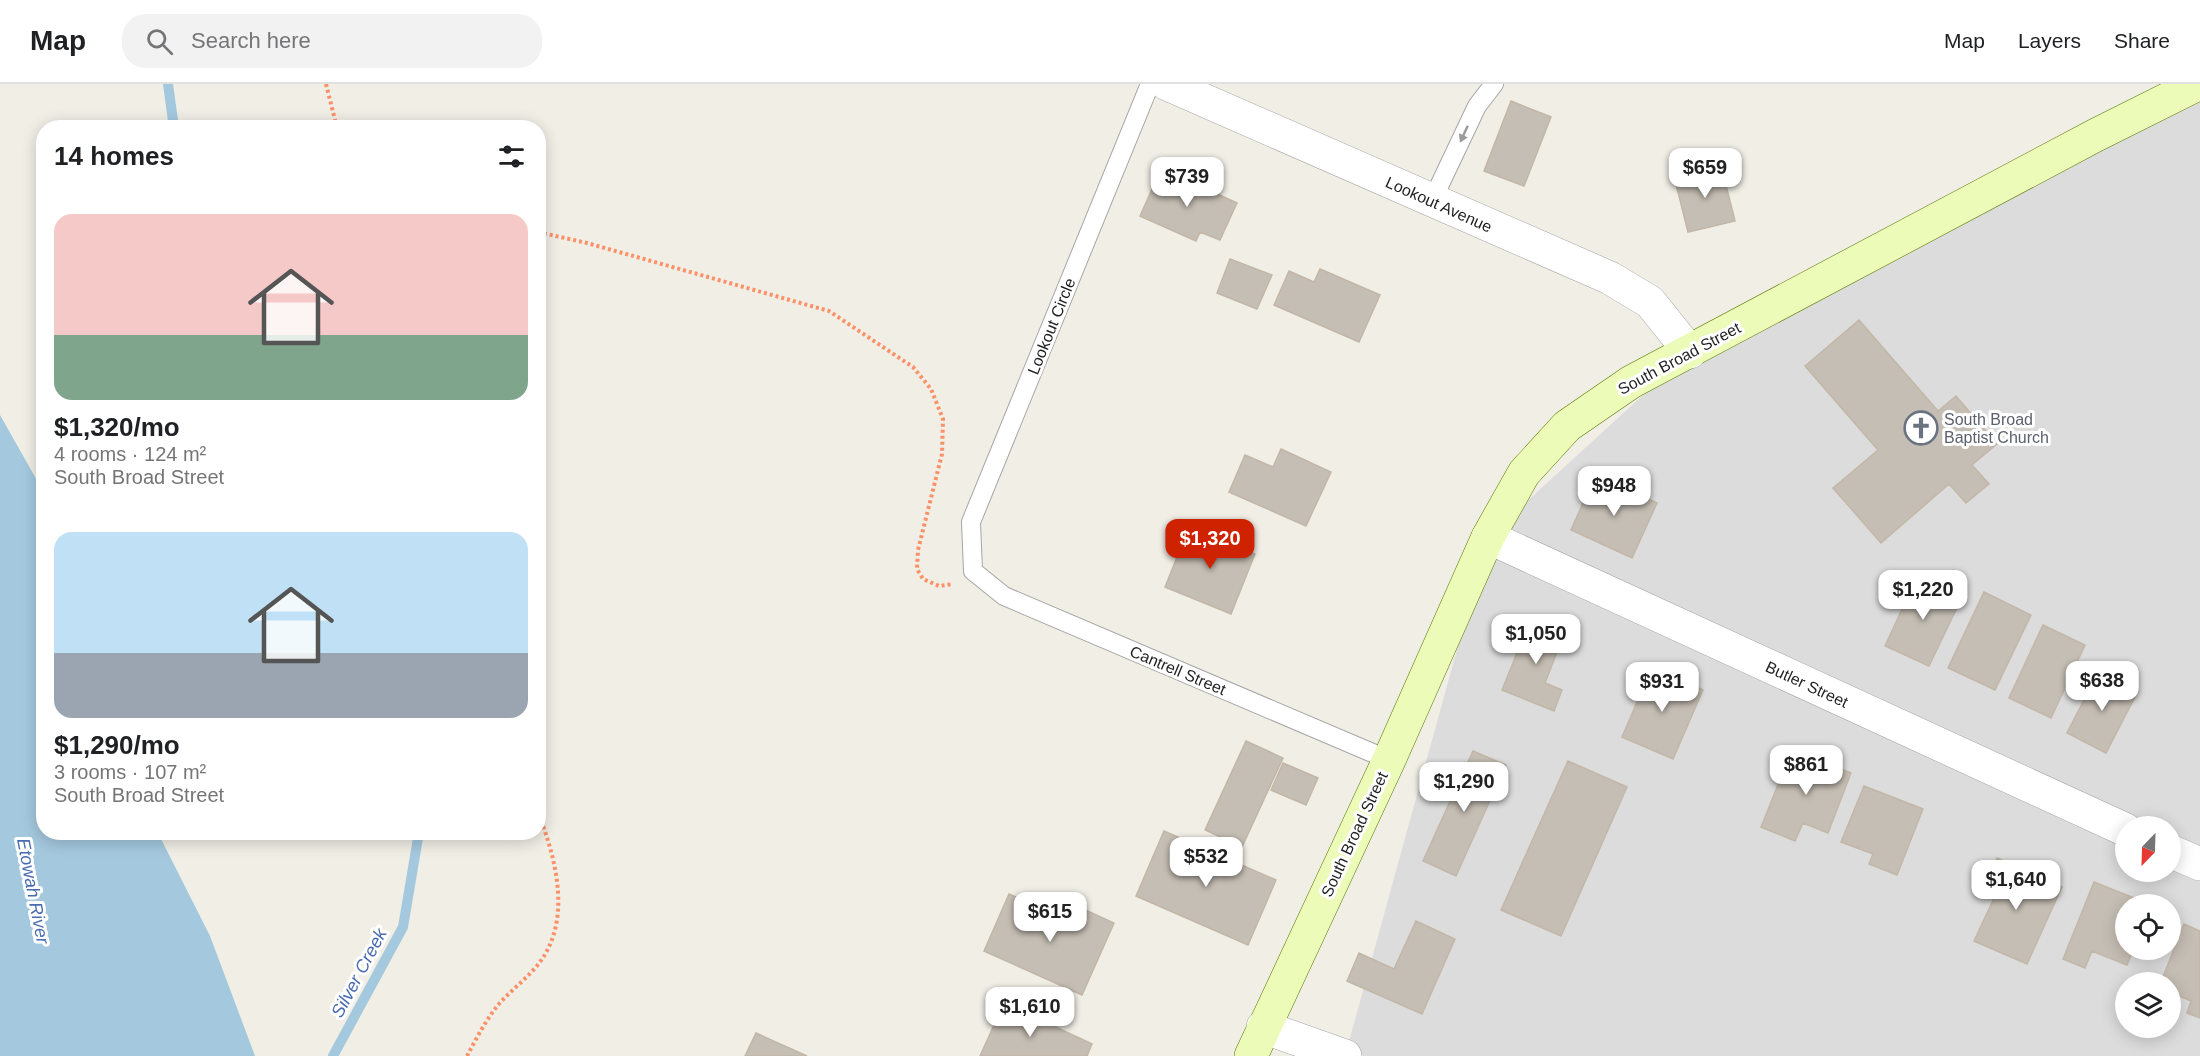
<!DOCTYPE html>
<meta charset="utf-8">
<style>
body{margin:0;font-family:Helvetica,sans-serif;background:#f2f2f2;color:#202124;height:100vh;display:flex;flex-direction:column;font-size:22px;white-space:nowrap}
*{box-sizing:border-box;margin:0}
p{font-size:20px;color:#757577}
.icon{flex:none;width:33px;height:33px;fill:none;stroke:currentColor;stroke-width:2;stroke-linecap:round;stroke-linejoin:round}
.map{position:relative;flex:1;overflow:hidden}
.drawer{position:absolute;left:36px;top:36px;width:510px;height:720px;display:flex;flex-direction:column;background:#fff;border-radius:24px;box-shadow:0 3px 15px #0003}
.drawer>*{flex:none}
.needle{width:39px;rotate:203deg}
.controls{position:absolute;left:2115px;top:732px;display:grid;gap:12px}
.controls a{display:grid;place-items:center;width:66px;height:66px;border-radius:50%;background:#fff;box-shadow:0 3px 15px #0003;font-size:30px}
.price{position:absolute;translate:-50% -51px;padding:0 14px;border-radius:12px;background:#fff;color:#222;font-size:20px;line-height:39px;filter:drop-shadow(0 2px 3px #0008)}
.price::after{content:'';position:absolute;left:50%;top:36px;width:18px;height:14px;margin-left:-9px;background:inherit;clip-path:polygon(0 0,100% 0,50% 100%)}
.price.selected{background:#ce2200;color:#fff}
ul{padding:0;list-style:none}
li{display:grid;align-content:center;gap:12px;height:318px;padding:0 18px}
li span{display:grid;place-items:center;height:186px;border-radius:18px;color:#555}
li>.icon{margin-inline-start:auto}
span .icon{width:108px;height:108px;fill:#fffc;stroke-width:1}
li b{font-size:26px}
h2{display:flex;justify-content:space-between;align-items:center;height:72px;padding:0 18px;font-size:26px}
header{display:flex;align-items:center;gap:36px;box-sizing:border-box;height:84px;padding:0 30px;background:#fff;border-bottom:2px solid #e0e0e0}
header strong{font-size:28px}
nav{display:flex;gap:33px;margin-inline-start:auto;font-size:21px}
.search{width:420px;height:54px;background:#f2f2f2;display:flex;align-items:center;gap:15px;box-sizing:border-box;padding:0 21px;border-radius:24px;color:#757577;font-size:22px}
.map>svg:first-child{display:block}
.residential{fill:#dddcdc;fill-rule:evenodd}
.water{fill:#a4c8de}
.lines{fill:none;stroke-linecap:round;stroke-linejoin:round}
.stream{stroke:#a4c8de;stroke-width:10}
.building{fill:#c5beb4;stroke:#c2b7a7;stroke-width:1.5}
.lane-casing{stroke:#a6a6a6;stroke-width:20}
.street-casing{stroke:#a6a6a6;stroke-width:34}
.secondary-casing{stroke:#597903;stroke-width:34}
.path{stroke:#fc9169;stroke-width:4;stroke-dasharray:3 3;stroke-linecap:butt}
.lane{stroke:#fff;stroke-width:18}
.street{stroke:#fff;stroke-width:33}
.secondary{stroke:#ecfbb8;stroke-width:33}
.oneway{fill:#9a9a9a}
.labels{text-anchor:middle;stroke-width:6;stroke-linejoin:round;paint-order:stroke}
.street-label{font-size:16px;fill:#1f1f1f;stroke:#fff}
.worship-label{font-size:16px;fill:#5b616d;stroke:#fff;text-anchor:start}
.water-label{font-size:18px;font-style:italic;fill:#496cb1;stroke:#fff}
</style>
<header>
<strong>Map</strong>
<div class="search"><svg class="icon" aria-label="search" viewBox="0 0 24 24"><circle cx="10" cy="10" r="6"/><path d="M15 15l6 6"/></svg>Search here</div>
<nav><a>Map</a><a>Layers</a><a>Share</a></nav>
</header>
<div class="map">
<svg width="2200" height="972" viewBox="0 0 2200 972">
<rect width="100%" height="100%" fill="#f0eee5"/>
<path class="residential" d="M2200 0V972H1345L1488 453 1690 268ZM2126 742H2170V788H2126ZM2126 820H2170V866H2126ZM2126 898H2170V944H2126Z"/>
<path class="water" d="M0 331 43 407 44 748 158 749 210 852 255 972H0Z"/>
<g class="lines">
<path class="stream" d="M168 0 174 44
M333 972 403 843 419 748"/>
</g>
<path class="building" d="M1511 17 1551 33 1524 102 1484 87Z
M1721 81 1735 137 1688 148 1674 92Z
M1161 85 1237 119 1220 156 1200 148 1196 157 1140 132Z
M1230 175 1272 191 1257 225 1217 209Z
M1320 185 1380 211 1359 258 1274 221 1289 187 1314 198Z
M1859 236 1938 327 1956 312 1997 360 1972 381 1989 400 1966 419 1949 400 1881 459 1833 404 1878 366 1805 282Z
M1281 365 1331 388 1306 442 1229 408 1245 371 1273 383Z
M1595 392 1657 419 1632 474 1571 446Z
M1189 443 1255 470 1231 530 1165 503Z
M1917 493 1962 513 1929 582 1885 562Z
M1984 508 2031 531 1995 606 1948 584Z
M1532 532 1566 545 1545 599 1562 606 1554 627 1502 606Z
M2043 541 2085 561 2051 634 2009 614Z
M1652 583 1703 606 1673 675 1622 653Z
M2099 587 2138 607 2106 669 2067 649Z
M1246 657 1283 674 1242 763 1205 746Z
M1792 666 1851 689 1828 749 1803 739 1795 757 1761 743Z
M1473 667 1506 681 1456 792 1423 777Z
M1568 677 1627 703 1561 852 1501 826Z
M1283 679 1318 694 1306 721 1271 706Z
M1864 702 1923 725 1897 791 1869 780 1873 770 1841 758Z
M1164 747 1276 796 1248 861 1136 812Z
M1997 774 2062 803 2027 880 1974 857 1994 814 1982 809Z
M2094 798 2149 820H2126V866H2133L2127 881 2092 867 2085 884 2063 875Z
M1009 810 1073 838 1079 823 1114 839 1082 911 984 867Z
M1416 837 1455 855 1422 930 1347 897 1359 869 1394 885Z
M2184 840 2200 847V934L2187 929 2191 917 2170 908V898H2161Z
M1004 919 1092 960 1087 972H980Z
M756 949 807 972H745Z"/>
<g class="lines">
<g class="lane-casing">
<path id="lane" d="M1150 0 971 438 973 487 1004 512 1389 676
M1432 117 1477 22 1494 0"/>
</g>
<g class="street-casing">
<path id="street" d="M1167 0 1610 194 1650 218 1690 268
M1488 453 2126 746
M2170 767 2200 780
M1263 943 1345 972"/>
</g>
<g class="secondary-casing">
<path id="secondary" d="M1251 972 1389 676 1488 453 1524 389 1567 342 1631 298 2096 51 2198 0"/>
</g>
<path class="path" d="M326 0 337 44
M538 148 587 159 829 227 913 283 931 305 943 335 942 370 918 466 917 485 923 495 939 502 953 500
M467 972C476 955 486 936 498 921 511 906 528 894 540 878 572 834 556 775 538 728"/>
<use href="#lane" class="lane"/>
<use href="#street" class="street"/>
<use href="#secondary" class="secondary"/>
</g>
<defs><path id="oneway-solid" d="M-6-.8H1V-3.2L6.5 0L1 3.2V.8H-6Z" transform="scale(1.5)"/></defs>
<use class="oneway" href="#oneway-solid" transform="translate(1464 50) rotate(115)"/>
<defs>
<g id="church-ring" transform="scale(1.725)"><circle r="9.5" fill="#fff" stroke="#6b7280" stroke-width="1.5"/><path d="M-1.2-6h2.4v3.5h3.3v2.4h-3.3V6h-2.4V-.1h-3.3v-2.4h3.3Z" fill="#6b7280"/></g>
</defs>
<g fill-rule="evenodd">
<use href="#church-ring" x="1921" y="344"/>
</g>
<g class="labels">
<g class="street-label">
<text transform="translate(1439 120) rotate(24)" y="6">Lookout Avenue</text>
<text transform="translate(1051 242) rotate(-68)" y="6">Lookout Circle</text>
<text transform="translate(1679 274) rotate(-28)" y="6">South Broad Street</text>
<text transform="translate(1178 586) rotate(23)" y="6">Cantrell Street</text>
<text transform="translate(1807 600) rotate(25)" y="6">Butler Street</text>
<text transform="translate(1354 750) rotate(-65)" y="6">South Broad Street</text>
</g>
<g class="worship-label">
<text x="1944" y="341">South Broad<tspan x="1944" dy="18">Baptist Church</tspan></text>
</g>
<g class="water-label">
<text transform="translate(33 807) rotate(79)" y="6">Etowah River</text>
<text transform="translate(359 889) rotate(-62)" y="6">Silver Creek</text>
</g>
</g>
</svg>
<div class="controls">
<a><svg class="needle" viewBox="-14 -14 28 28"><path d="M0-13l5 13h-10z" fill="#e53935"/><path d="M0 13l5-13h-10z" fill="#757577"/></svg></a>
<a><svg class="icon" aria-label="locate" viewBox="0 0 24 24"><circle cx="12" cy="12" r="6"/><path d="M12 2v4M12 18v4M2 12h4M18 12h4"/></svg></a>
<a><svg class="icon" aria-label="layers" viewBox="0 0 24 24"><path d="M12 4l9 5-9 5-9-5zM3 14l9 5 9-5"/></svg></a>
</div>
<b class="price" style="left:1705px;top:115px">$659</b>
<b class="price" style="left:1187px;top:124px">$739</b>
<b class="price" style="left:1614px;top:433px">$948</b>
<b class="price selected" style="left:1210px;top:486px">$1,320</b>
<b class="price" style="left:1923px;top:537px">$1,220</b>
<b class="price" style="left:1536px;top:581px">$1,050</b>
<b class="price" style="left:2102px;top:628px">$638</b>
<b class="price" style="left:1662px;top:629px">$931</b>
<b class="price" style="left:1806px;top:712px">$861</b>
<b class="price" style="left:1464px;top:729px">$1,290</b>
<b class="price" style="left:1206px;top:804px">$532</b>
<b class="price" style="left:2016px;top:827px">$1,640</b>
<b class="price" style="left:1050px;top:859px">$615</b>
<b class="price" style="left:1030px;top:954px">$1,610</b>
<section class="drawer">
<h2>14 homes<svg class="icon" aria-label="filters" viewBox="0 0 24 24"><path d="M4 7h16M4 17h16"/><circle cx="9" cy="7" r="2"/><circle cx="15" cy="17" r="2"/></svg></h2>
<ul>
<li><span style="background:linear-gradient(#f6c9c9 65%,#7fa58c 0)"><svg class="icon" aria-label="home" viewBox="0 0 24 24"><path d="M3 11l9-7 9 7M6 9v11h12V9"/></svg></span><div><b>$1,320/mo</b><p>4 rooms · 124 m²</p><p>South Broad Street</p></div></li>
<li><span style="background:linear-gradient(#bfe0f5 65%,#9aa5b1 0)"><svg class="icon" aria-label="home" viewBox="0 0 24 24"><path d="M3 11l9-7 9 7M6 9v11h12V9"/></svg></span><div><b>$1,290/mo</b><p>3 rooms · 107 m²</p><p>South Broad Street</p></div></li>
</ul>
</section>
</div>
